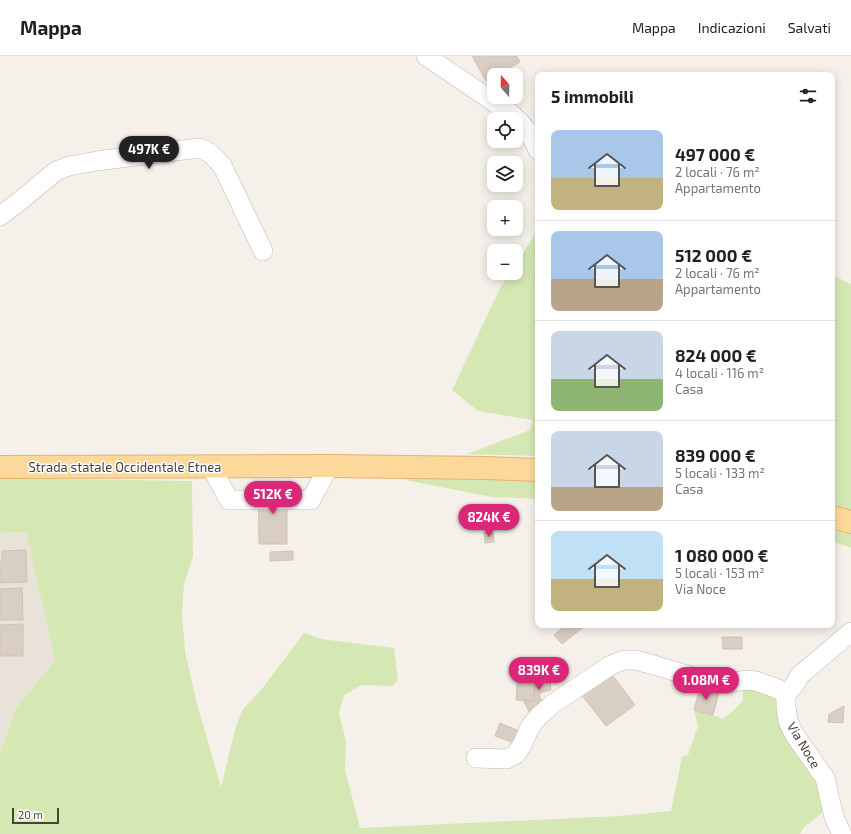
<!DOCTYPE html>
<html lang="it">
<meta charset="utf-8">
<style>
body{margin:0;font-family:"Exo 2",sans-serif;background:#f6f6f6;color:#202124;height:100vh;display:flex;flex-direction:column;font-size:15px;white-space:nowrap}
*{box-sizing:border-box;margin:0}
p{font-size:13px;color:#757577}
.icon{flex:none;width:22px;height:22px;fill:none;stroke:currentColor;stroke-width:2;stroke-linecap:round;stroke-linejoin:round}
.map{position:relative;flex:1;overflow:hidden}
.drawer{position:absolute;left:535px;top:16px;width:300px;height:556px;display:flex;flex-direction:column;background:#fff;border-radius:8px;box-shadow:0 2px 10px #0003}
.drawer>*{flex:none}
.needle{width:26px;rotate:340deg}
.fabs{position:absolute;left:487px;top:12px;display:grid;gap:8px}
.fabs a{display:grid;place-items:center;width:36px;height:36px;border-radius:8px;background:#fff;box-shadow:0 2px 10px #0003;font-size:20px}
.scale{position:absolute;left:12px;bottom:10px;width:47px;box-sizing:border-box;padding-left:4px;border:2px solid #494138;border-top:0;font-size:11px;line-height:14px;white-space:nowrap;color:#494138;-webkit-text-stroke:3px #fff;paint-order:stroke}
.price{position:absolute;translate:-50% -34px;padding:0 9px;border-radius:14px;background:#db2777;color:#fff;font-size:13px;line-height:26px;filter:drop-shadow(0 1px 2px #0008)}
.price::after{content:'';position:absolute;left:50%;top:24px;width:12px;height:9px;margin-left:-6px;background:inherit;clip-path:polygon(0 0,100% 0,50% 100%)}
.price.on{background:#222;color:#fff}
ul{padding:0;list-style:none}
li{display:flex;align-items:center;gap:12px;height:100px;padding:0 16px}
li+li{border-top:1px solid #e0e0e0}
li span{display:grid;place-items:center;flex:none;width:112px;height:80px;border-radius:8px;color:#555}
li>.icon{margin-inline-start:auto}
span .icon{width:48px;height:48px;fill:#fffc;stroke-width:1}
li b{font-size:17px}
h2{display:flex;justify-content:space-between;align-items:center;height:48px;padding:0 16px;font-size:17px}
header{display:flex;align-items:center;gap:24px;box-sizing:border-box;height:56px;padding:0 20px;background:#fff;border-bottom:1px solid #e0e0e0}
header strong{font-size:19px}
nav{display:flex;gap:22px;margin-inline-start:auto;font-size:14px}
.map>svg:first-child{display:block}
.residential{fill:#e9e2d8}
.green{fill:#d5e8b4}
.building{fill:#d9cec3;stroke:#d1c3b3}
.lines{fill:none;stroke-linecap:round;stroke-linejoin:round}
.minor-casing{stroke:#c0b8ad;stroke-width:20}
.major-casing{stroke:#e3b36a;stroke-width:24}
.minor{stroke:#fff;stroke-width:19}
.major{stroke:#fdd89b;stroke-width:22}
.labels{text-anchor:middle;stroke-width:3;stroke-linejoin:round;paint-order:stroke}
.street-label{font-size:13px;fill:#494138;stroke:#fff}
</style>
<header>
<strong>Mappa</strong>
<nav><a>Mappa</a><a>Indicazioni</a><a>Salvati</a></nav>
</header>
<div class="map">
<svg width="851" height="778" viewBox="0 0 851 778">
<rect width="100%" height="100%" fill="#f5f1ea"/>
<path class="residential" d="M26 476 55 604 16 652 0 697V477Z"/>
<path class="green" d="M538 174V400L467 398 530 374 533 364 478 355 452 334 500 232 510 217H516V208Z
M832 219 851 228V454L832 450Z
M418 420 538 422V443L492 441 405 424Z
M0 422 192 425 193 500 184 528 182 557 185 595 196 644 221 731 236 670 243 653 261 634 304 577 321 583 394 592 398 624 392 630 362 629 344 639 339 658 346 685 345 714 360 772 619 760 671 755 682 701 688 699 698 670 694 654 713 659 723 663 735 653 743 644V631L777 639 819 725 826 754 804 771 800 778H0V697L16 652 55 604 26 476 0 477Z
M832 469 851 473V492L832 485Z"/>
<path class="building" d="M472 0H517L520 6 497 19H494V21L486 25Z
M258 430H287V488H259Z
M493 476 494 486 485 487 484 477Z
M26 494 27 526 0 527V506H2V495Z
M293 495V504L270 505V496Z
M22 532 23 564H0V533Z
M23 568V600H0V569Z
M566 569H586L562 588 554 579Z
M722 581H742V593H723Z
M518 609H535L534 645 516 644Z
M610 616 635 649 606 670 581 638Z
M549 617 551 634 540 637V643L546 645 530 657 523 644 534 645 535 619Z
M700 631 719 636 713 659 694 654Z
M844 650 843 667 828 666 829 658Z
M500 667 519 675 514 687 495 680Z"/>
<g class="lines">
<g class="minor-casing">
<path id="minor" d="M426 0 510 57C522 67 532 79 538 94
M0 160 20 145 56 115 69 110 97 105 199 92 210 97 222 109 263 195
M211 411 229 444H311L329 410
M476 702 507 703 516 698 522 689 530 671 539 660 554 647 611 609 624 604H635L654 609 710 626 724 628 745 624 756 625 778 633 786 639
M842 778 834 761 825 722 794 678 788 665 786 651V639L795 628 799 620 851 576"/>
</g>
<g class="major-casing">
<path id="major" d="M0 411 329 410 487 412 538 414
M832 461 851 466"/>
</g>
<use href="#minor" class="minor"/>
<use href="#major" class="major"/>
</g>
<g class="labels">
<g class="street-label">
<text x="125" y="416">Strada statale Occidentale Etnea</text>
<text transform="translate(804 689) rotate(59)" y="5">Via Noce</text>
</g>
</g>
</svg>
<div class="fabs">
<a><svg class="needle" viewBox="-14 -14 28 28"><path d="M0-13l5 13h-10z" fill="#e53935"/><path d="M0 13l5-13h-10z" fill="#757577"/></svg></a>
<a><svg class="icon" aria-label="locate" viewBox="0 0 24 24"><circle cx="12" cy="12" r="6"/><path d="M12 2v4M12 18v4M2 12h4M18 12h4"/></svg></a>
<a><svg class="icon" aria-label="layers" viewBox="0 0 24 24"><path d="M12 4l9 5-9 5-9-5zM3 14l9 5 9-5"/></svg></a>
<a>+</a>
<a>−</a>
</div>
<div class="scale">20 m</div>
<b class="price on" style="left:149px;top:114px">497K €</b>
<b class="price" style="left:273px;top:459px">512K €</b>
<b class="price" style="left:489px;top:482px">824K €</b>
<b class="price" style="left:539px;top:635px">839K €</b>
<b class="price" style="left:706px;top:645px">1.08M €</b>
<section class="drawer">
<h2>5 immobili<svg class="icon" aria-label="filters" viewBox="0 0 24 24"><path d="M4 7h16M4 17h16"/><circle cx="9" cy="7" r="2"/><circle cx="15" cy="17" r="2"/></svg></h2>
<ul>
<li><span style="background:linear-gradient(#a9c7e8 60%,#c2b280 0)"><svg class="icon" aria-label="home" viewBox="0 0 24 24"><path d="M3 11l9-7 9 7M6 9v11h12V9"/></svg></span><div><b>497 000 €</b><p>2 locali · 76 m²</p><p>Appartamento</p></div></li>
<li><span style="background:linear-gradient(#a9c7e8 60%,#b9a48a 0)"><svg class="icon" aria-label="home" viewBox="0 0 24 24"><path d="M3 11l9-7 9 7M6 9v11h12V9"/></svg></span><div><b>512 000 €</b><p>2 locali · 76 m²</p><p>Appartamento</p></div></li>
<li><span style="background:linear-gradient(#c9d6e8 60%,#8fb573 0)"><svg class="icon" aria-label="home" viewBox="0 0 24 24"><path d="M3 11l9-7 9 7M6 9v11h12V9"/></svg></span><div><b>824 000 €</b><p>4 locali · 116 m²</p><p>Casa</p></div></li>
<li><span style="background:linear-gradient(#c9d6e8 70%,#b9a48a 0)"><svg class="icon" aria-label="home" viewBox="0 0 24 24"><path d="M3 11l9-7 9 7M6 9v11h12V9"/></svg></span><div><b>839 000 €</b><p>5 locali · 133 m²</p><p>Casa</p></div></li>
<li><span style="background:linear-gradient(#bfe0f5 60%,#c2b280 0)"><svg class="icon" aria-label="home" viewBox="0 0 24 24"><path d="M3 11l9-7 9 7M6 9v11h12V9"/></svg></span><div><b>1 080 000 €</b><p>5 locali · 153 m²</p><p>Via Noce</p></div></li>
</ul>
</section>
</div>
